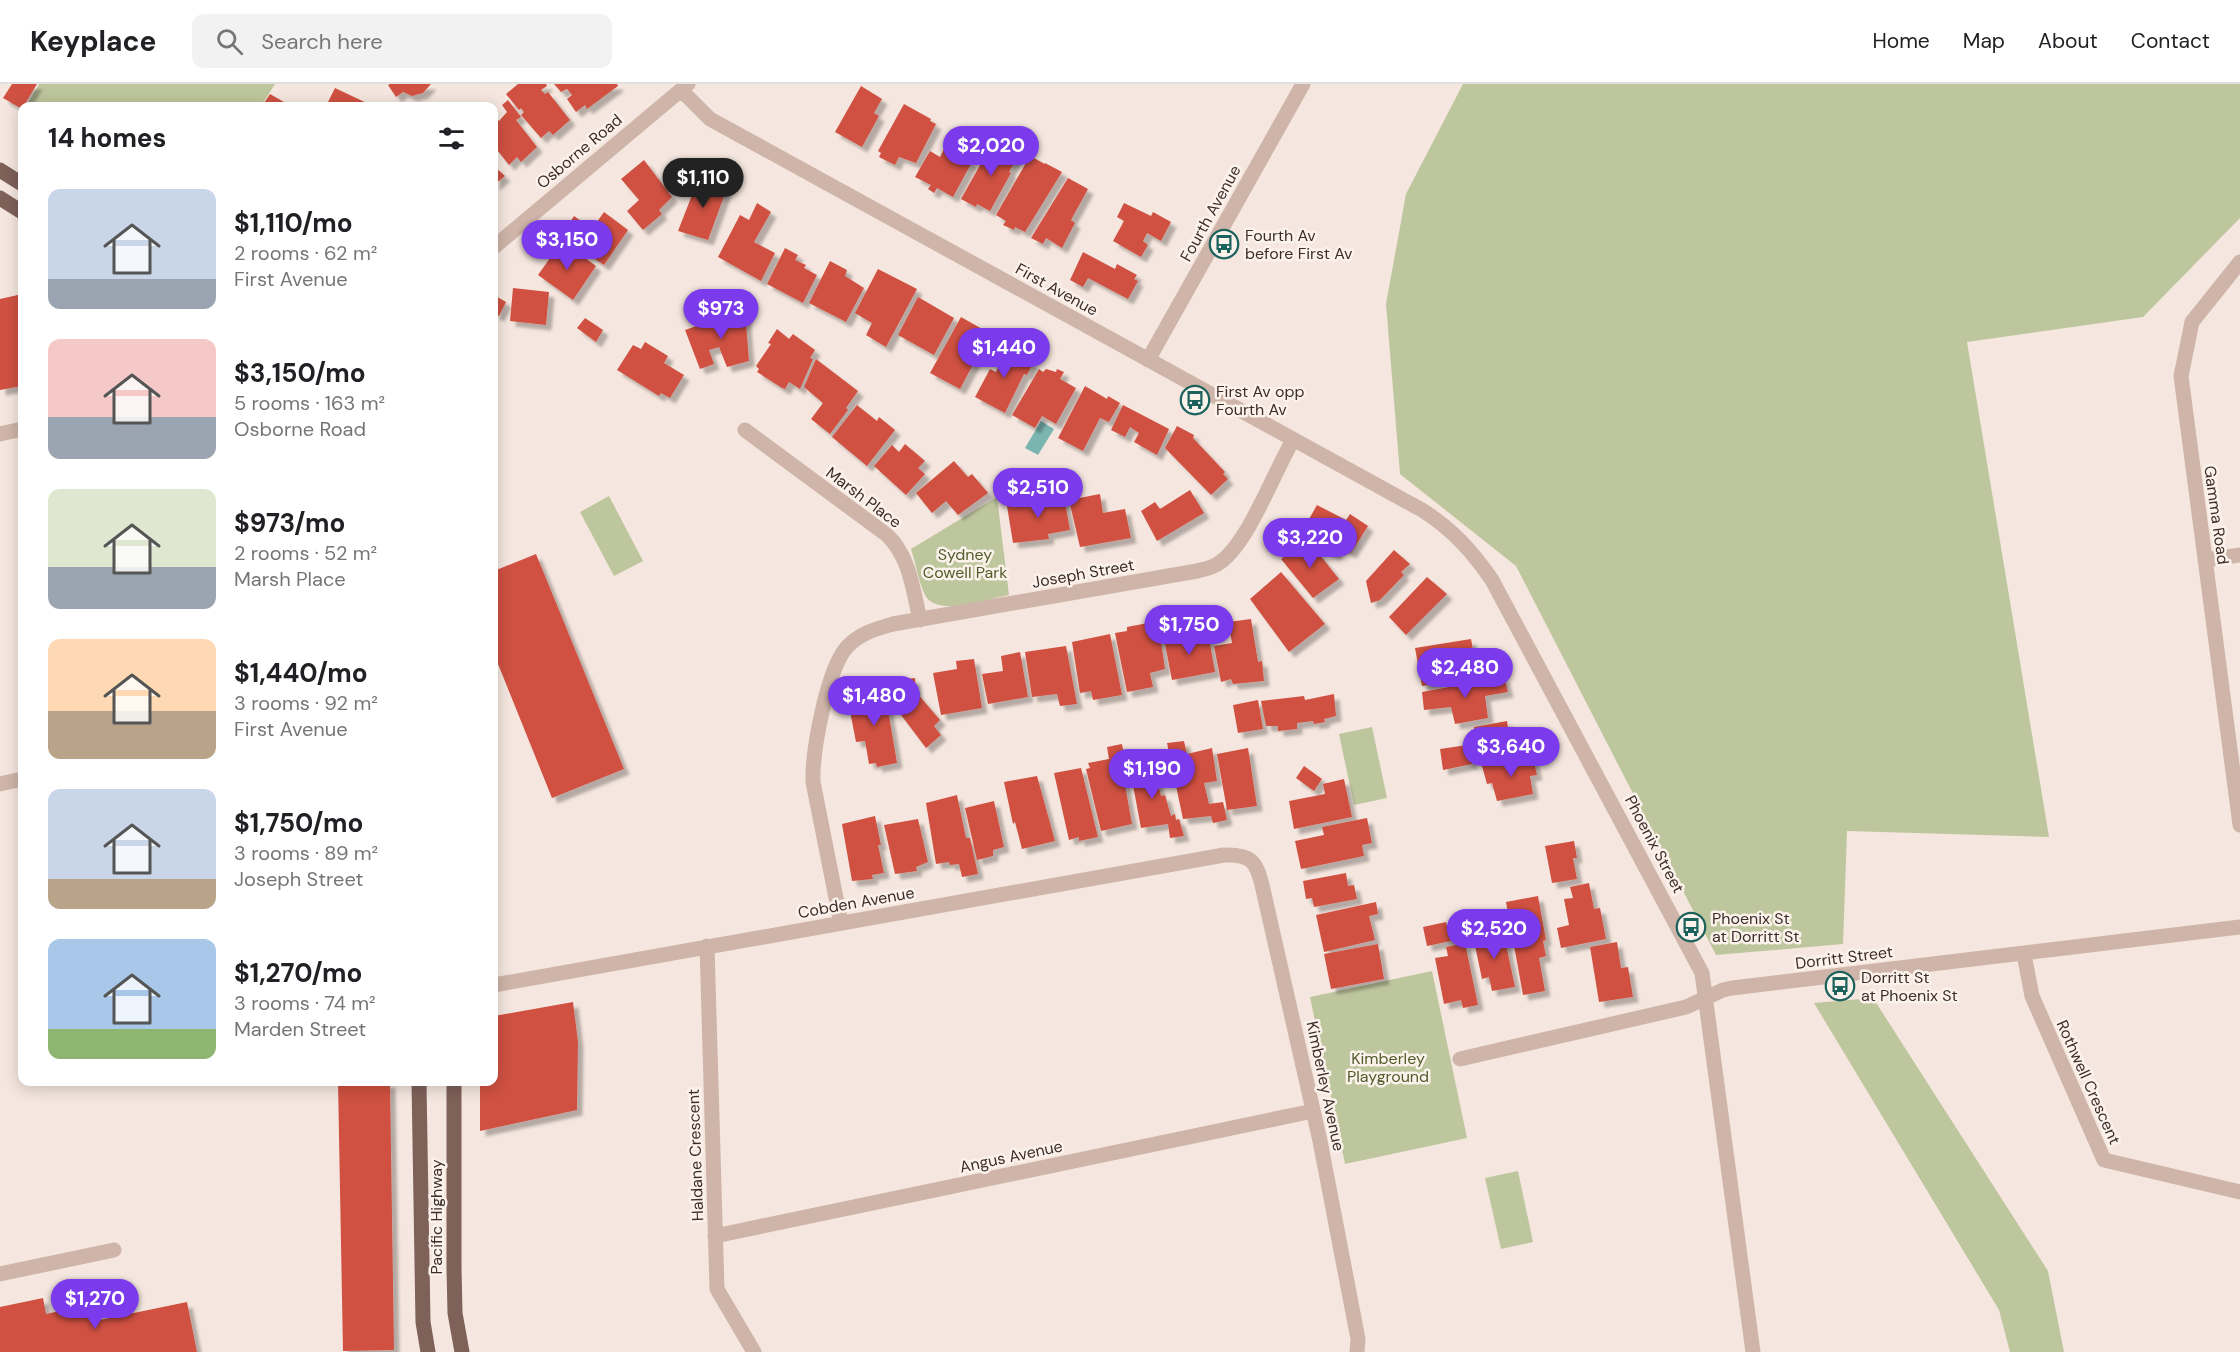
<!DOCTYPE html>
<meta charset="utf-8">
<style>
body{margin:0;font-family:"DM Sans",sans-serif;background:#f2f2f2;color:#202124;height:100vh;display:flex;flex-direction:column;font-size:22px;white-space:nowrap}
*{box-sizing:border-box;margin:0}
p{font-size:20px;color:#757577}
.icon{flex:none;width:33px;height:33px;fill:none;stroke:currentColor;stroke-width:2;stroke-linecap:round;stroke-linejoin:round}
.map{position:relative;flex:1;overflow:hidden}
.drawer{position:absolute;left:18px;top:18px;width:480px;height:984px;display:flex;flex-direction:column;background:#fff;border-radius:12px;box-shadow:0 3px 15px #0003}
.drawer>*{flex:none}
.price{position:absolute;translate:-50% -51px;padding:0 14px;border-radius:21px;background:#7c3aed;color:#fff;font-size:20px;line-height:39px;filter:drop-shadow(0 2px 3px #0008)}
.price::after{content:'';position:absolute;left:50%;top:36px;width:18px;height:14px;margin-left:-9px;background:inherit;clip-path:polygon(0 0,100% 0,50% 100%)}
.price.on{background:#222;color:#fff}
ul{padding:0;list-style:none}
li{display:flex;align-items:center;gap:18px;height:150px;padding:0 30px}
li span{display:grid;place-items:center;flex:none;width:168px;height:120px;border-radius:12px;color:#555}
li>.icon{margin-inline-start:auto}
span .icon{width:72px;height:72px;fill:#fffc;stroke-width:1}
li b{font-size:26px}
h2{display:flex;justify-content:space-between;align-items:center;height:72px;padding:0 30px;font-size:26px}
header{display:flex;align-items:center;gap:36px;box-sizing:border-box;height:84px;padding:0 30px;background:#fff;border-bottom:2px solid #e0e0e0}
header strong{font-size:28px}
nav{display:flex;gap:33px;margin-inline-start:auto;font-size:21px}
.search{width:420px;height:54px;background:#f2f2f2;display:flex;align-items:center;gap:15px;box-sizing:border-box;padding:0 21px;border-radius:12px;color:#757577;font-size:22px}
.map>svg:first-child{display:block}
.green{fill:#bec69d}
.water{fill:#7bb5af}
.building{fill:#d05142;filter:url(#shadow)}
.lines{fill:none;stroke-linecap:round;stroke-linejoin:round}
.minor{stroke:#cfb5a9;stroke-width:15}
.major{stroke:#7e6159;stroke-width:15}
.labels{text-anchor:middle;stroke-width:5;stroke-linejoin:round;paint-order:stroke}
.street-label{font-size:16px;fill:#3b2d2a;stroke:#fcf2ec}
.poi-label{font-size:16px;fill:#3b2d2a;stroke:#fcf2ec;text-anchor:start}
.park-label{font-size:16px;fill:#515c2b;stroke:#fcf2ec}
</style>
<header>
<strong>Keyplace</strong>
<div class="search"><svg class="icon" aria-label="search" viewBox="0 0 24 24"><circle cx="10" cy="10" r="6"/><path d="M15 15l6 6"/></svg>Search here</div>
<nav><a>Home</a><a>Map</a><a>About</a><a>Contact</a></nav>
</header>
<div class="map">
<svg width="2240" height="1268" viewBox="0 0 2240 1268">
<defs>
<filter id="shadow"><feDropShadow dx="5.5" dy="5.5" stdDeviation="1.5" flood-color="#0004"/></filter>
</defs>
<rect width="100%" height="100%" fill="#f5e7df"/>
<path class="green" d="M39 0H275L261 22H26Z
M1463 0H2240V134L2143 233 1967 258 2049 753 1847 747 1843 860 1716 871 1516 482 1400 390 1386 220 1406 110Z
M609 412 643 477 614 492 580 428Z
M997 413 1009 511C988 515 937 534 925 511 918 497 916 479 911 465Z
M1372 643 1387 714 1354 721 1339 650Z
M1432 887 1467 1054 1345 1080 1310 913Z
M1873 914 2048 1187 2064 1268H2010L1999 1226 1814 919Z
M1518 1087 1533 1158 1501 1165 1485 1094Z"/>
<path class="water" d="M1041 337 1054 345 1038 371 1025 364Z"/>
<path class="building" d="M12 0H37L22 25 3 14Z
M390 0H431L423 9 412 12 403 8 396 13 388 1Z
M518 0H546L547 2 541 6 545 10 548 8 570 36 553 51 549 47 541 54 521 31 524 28 521 24 519 26 506 10Z
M554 0H617L618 2 587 25 585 21 576 28 567 15 572 11 567 5 561 8Z
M861 2 882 15 874 29 879 32 862 63 835 48Z
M335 4 371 21 370 22H326Z
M270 10 291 22H262Z
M508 16 521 33 516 36 537 63 521 78 517 73 509 81 494 62V32L499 37 507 28 502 21Z
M904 20 931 35 930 37 936 40 916 79 899 73 895 81 879 73 881 69 878 67Z
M994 56 1019 70 1009 88 1011 89 990 127 977 120 976 123 961 115Z
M945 63 972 78 953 113 937 104 934 109 928 105 931 101 915 93 930 67 940 73Z
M1030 72 1045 80V79L1062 88 1025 148 1015 143 1014 146 1003 141 1006 137 996 131Z
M644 76 672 113 659 126 662 130 643 146 627 127 639 116 621 95Z
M494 82 505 92 494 101Z
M699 93 727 104 708 156 678 147Z
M1068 94 1088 105 1071 136 1075 139 1062 164 1046 154 1043 160 1031 154Z
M757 119 771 128 754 158 775 169 761 197 718 173 740 131 749 136Z
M1124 119 1151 132 1153 128 1171 138 1161 157 1147 149 1143 157 1148 161 1141 173 1113 157 1124 137 1117 133Z
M604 128 628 146 604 181 561 152 574 132 587 141 590 138 594 142Z
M562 157 596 182 573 216 538 191Z
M785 164 798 171 795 176 806 181 804 184 817 191 803 219 767 200Z
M1083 168 1115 185 1117 180 1137 191 1134 195 1138 197 1128 215 1088 194 1083 203 1070 196Z
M830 177 847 186 845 192 864 204 846 238 809 219Z
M878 185 917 205 886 263 866 251 872 239 855 229Z
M513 204 549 208 546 241 510 237Z
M22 210V302L0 306V215Z
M494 211 506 218 499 232 494 230Z
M918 213 954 234 934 271 898 251Z
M745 225 749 277 727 283 719 263 709 266 714 280 700 285 685 246Z
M961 233 998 254 985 277 977 273 960 305 930 289Z
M585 234 603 246 596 258 577 244Z
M777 245 789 255 793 250 815 266 810 274 813 275 800 305 789 298 785 305 782 304 757 288 759 285 756 282 771 260 768 259Z
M645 258 668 272 664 279 684 291 670 314 661 309 659 312 617 286 633 261 641 265Z
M1003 261 1033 279 1027 291 1024 290 1005 329 975 313 990 285 996 288 998 283 993 280Z
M816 275 858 307 846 324 848 326 830 350 811 335 823 319 804 303Z
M1039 285 1043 288 1046 285 1056 288 1057 285 1064 288 1060 295 1076 304 1056 340 1042 332 1035 344 1012 331Z
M1085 302 1107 315 1108 312 1120 319 1109 338 1100 334 1083 367 1058 354Z
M857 321 877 337 879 333 895 346 867 382 832 353Z
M1123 321 1169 345 1157 371 1134 358 1139 349 1130 343 1125 353 1111 346Z
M1177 342 1194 351 1193 354 1225 388 1223 390 1228 395 1211 411 1165 364Z
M905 360 925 377 918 384 925 390 906 411 874 382 892 361 899 368Z
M954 377 968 393 972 390 988 409 958 431 946 417 932 429 916 409Z
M1190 406 1204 429 1157 457 1141 427 1155 418 1160 425Z
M1100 410 1103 429 1125 425 1131 454 1080 463 1069 416Z
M1064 412 1070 446 1048 450 1049 455 1013 459 1007 422Z
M1317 421 1346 436 1350 430 1368 442 1351 469 1340 463 1335 471 1325 466 1329 460 1304 444Z
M1307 455 1339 495 1313 514 1281 475Z
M1394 466 1410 480 1401 488 1404 491 1380 516 1371 519 1366 497Z
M536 470 624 685 552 714 494 570V487Z
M1281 488 1325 540 1289 568 1250 515Z
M1427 493 1447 510 1406 551 1389 533Z
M1251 535 1258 578 1262 577 1264 597 1233 600 1231 595 1221 598 1214 562 1232 559 1228 538Z
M1158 537 1165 585 1150 589 1153 603 1127 608 1115 549 1127 547V543Z
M1208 549 1215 588 1172 596 1164 555 1186 551V558L1192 557 1191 553Z
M1110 550 1122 611 1093 616 1091 607 1080 609 1072 558Z
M1471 555 1478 592 1422 602 1415 564Z
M1066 562 1077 620 1060 622 1057 610 1032 613 1025 568Z
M1020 568 1028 613 988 620 982 590 1003 587 1001 572Z
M974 575 982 624 941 631 933 589 957 585 956 577Z
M1504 593 1508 608 1485 612 1488 634 1455 640 1451 623 1424 626 1422 608Z
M915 594 916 608 940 636 934 642 941 651 926 664 892 619 890 597Z
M868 607 869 611 885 608 897 679 877 683 876 679 869 680 865 657 856 658 850 627H855L852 610Z
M1334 610 1336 632 1324 635 1325 638 1314 640 1313 637 1297 639V645L1278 647V642H1266L1261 617 1304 612 1305 616Z
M1258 616 1263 645 1238 649 1233 621Z
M1507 637 1509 650 1504 651 1506 667 1471 673 1472 680 1443 686 1440 665 1467 661V654L1475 652 1474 643Z
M1184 657 1187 670 1212 664 1217 697 1204 699 1209 720 1223 718 1227 736 1213 739 1211 732 1183 735 1167 659Z
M1122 660 1126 682 1122 684 1132 740 1101 747 1086 685 1090 684 1088 679 1109 675 1107 663Z
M1248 664 1257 722 1227 726 1217 670Z
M1533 674 1537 691 1530 692 1533 710 1497 717 1492 699 1487 700 1482 682Z
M1152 676 1161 712 1165 711 1171 732 1175 730 1176 736 1179 735 1184 752 1170 754 1168 740 1141 744 1129 680Z
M1304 682 1322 695 1314 707 1296 694Z
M1081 684 1098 753 1079 757V753L1069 756 1054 689Z
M1037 692 1055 757 1022 765 1015 738 1013 740 1004 698Z
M1344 695 1352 733 1294 745 1289 717 1325 710 1323 700Z
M957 711 966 754H970L978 790 962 793 959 780 950 781 949 778 936 780 926 719Z
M994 717 1004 763 993 766V772L977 776 965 724Z
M875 732 881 761H878L884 789 872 791 873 795 852 797 842 740Z
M1367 734 1372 759 1362 761 1364 772 1301 785 1295 757 1324 751 1322 743Z
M918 735 928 778 916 783 917 787 895 790 884 741Z
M1574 757 1577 774H1573L1577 795 1552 799 1545 762Z
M1346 789 1348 802 1354 801 1357 815 1314 823 1312 814 1306 815 1303 797Z
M1589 799 1594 825 1600 824 1606 855 1561 864 1557 844 1569 841 1564 815 1573 814 1570 803Z
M1538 812 1546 856 1543 857 1546 872 1539 874 1545 907 1523 911 1506 818Z
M1376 818 1378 830 1369 832 1375 856 1324 868 1316 831Z
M1446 838 1451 857 1427 862 1423 843Z
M1503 846 1515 903 1492 907 1489 893 1482 895 1473 852Z
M1617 858 1621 884 1628 883 1633 913 1599 918 1590 863Z
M1465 859 1478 921 1463 924 1461 916 1444 920 1435 874 1448 872 1446 863Z
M1378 860 1384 895 1331 905 1324 870Z
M573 918 578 958 577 1026 480 1047V998H494V932Z
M338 998H390L394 1266 343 1267Z
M43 1214 46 1230 91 1220 95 1237 187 1218 197 1268H0V1223Z"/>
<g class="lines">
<path class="minor" d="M681 6 710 35 1422 426C1452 445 1472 467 1492 496L1702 889 1753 1268
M494 163 688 0
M2240 178 2192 238 2181 292 2240 741
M1148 276 1303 0
M745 346 887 451C910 473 913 506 920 536
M0 350 22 345
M2205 476 2240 471
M0 700 22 695
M841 839 813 698C812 668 827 585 847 563 860 549 876 545 893 540L1197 487C1204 485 1213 484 1219 479 1248 460 1274 388 1293 356
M707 862 717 1205 754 1268
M2024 870 2032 912 2104 1076 2240 1108
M494 901 1224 771C1251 770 1256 777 1262 801L1320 1057 1358 1255 1357 1268
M1460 975 1686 923 1723 906 1732 904 2240 843
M715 1152 1313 1027
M0 1190 114 1166"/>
<path class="major" d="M0 86 22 100
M0 114 22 128
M419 998 423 1238 428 1268
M454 998V1184L455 1229 462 1268"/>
</g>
<defs>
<g id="bus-ring" transform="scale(1.5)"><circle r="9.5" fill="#fcf2ec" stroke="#1b615c" stroke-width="1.5"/><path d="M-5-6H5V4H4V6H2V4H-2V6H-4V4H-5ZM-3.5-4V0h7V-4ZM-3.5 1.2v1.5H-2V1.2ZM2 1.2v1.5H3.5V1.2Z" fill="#1b615c"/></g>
</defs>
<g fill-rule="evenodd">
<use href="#bus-ring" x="1224" y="160"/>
<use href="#bus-ring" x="1195" y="316"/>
<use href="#bus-ring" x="1691" y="843"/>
<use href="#bus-ring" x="1840" y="902"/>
</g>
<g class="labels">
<g class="street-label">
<text transform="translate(579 67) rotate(-40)" y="6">Osborne Road</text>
<text transform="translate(1210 129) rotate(-61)" y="6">Fourth Avenue</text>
<text transform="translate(1057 205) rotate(29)" y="6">First Avenue</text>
<text transform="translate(864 413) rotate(37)" y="6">Marsh Place</text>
<text transform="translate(2217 431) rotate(82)" y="6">Gamma Road</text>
<text transform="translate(1083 489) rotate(-10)" y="6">Joseph Street</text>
<text transform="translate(1655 760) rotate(62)" y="6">Phoenix Street</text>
<text transform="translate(856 818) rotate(-10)" y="6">Cobden Avenue</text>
<text transform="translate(1844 873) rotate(-7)" y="6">Dorritt Street</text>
<text transform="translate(2089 998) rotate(66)" y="6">Rothwell Crescent</text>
<text transform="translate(1326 1002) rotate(78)" y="6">Kimberley Avenue</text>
<text transform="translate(695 1071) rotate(-92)" y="6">Haldane Crescent</text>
<text transform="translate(1011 1072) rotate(-12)" y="6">Angus Avenue</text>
<text transform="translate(436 1133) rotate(-90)" y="6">Pacific Highway</text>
</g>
<g class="poi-label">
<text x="1245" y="157">Fourth Av<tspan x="1245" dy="18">before First Av</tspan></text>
<text x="1216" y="313">First Av opp<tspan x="1216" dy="18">Fourth Av</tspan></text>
<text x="1712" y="840">Phoenix St<tspan x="1712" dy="18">at Dorritt St</tspan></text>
<text x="1861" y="899">Dorritt St<tspan x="1861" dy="18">at Phoenix St</tspan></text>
</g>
<g class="park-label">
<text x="965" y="476">Sydney<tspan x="965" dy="18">Cowell Park</tspan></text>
<text x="1388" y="980">Kimberley<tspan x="1388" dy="18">Playground</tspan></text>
</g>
</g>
</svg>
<b class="price" style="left:991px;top:93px">$2,020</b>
<b class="price on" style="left:703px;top:125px">$1,110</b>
<b class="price" style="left:567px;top:187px">$3,150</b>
<b class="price" style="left:721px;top:256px">$973</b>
<b class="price" style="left:1004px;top:295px">$1,440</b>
<b class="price" style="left:1038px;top:435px">$2,510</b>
<b class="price" style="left:1310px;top:485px">$3,220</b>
<b class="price" style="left:1189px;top:572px">$1,750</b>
<b class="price" style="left:1465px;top:615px">$2,480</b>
<b class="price" style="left:874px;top:643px">$1,480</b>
<b class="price" style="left:1511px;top:694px">$3,640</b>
<b class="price" style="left:1152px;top:716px">$1,190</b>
<b class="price" style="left:1494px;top:876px">$2,520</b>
<b class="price" style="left:95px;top:1246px">$1,270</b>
<section class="drawer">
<h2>14 homes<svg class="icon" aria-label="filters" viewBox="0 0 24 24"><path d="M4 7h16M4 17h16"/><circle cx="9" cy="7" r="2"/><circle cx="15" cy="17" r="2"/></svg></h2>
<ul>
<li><span style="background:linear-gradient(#c9d6e8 75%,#9aa5b1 0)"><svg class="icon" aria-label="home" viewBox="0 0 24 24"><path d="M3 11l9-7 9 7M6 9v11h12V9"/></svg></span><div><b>$1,110/mo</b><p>2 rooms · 62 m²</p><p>First Avenue</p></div></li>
<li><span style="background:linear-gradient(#f6c9c9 65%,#9aa5b1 0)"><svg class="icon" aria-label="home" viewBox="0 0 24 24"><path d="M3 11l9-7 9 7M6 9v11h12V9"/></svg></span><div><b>$3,150/mo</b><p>5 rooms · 163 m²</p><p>Osborne Road</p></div></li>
<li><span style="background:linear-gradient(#dfe7d0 65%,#9aa5b1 0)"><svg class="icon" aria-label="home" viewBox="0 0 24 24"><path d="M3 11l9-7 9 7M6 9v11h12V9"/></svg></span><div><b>$973/mo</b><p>2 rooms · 52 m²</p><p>Marsh Place</p></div></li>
<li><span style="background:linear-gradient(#ffd9b3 60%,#b9a48a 0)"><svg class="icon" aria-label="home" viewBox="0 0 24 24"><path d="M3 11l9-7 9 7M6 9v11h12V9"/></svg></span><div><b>$1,440/mo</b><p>3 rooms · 92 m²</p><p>First Avenue</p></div></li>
<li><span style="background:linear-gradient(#c9d6e8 75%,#b9a48a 0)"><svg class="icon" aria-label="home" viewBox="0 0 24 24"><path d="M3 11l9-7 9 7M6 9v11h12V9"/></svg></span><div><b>$1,750/mo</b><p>3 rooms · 89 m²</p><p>Joseph Street</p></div></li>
<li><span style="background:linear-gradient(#a9c7e8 75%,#8fb573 0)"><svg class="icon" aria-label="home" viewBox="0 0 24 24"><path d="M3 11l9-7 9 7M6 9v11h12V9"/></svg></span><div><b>$1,270/mo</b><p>3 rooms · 74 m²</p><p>Marden Street</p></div></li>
</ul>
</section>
</div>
